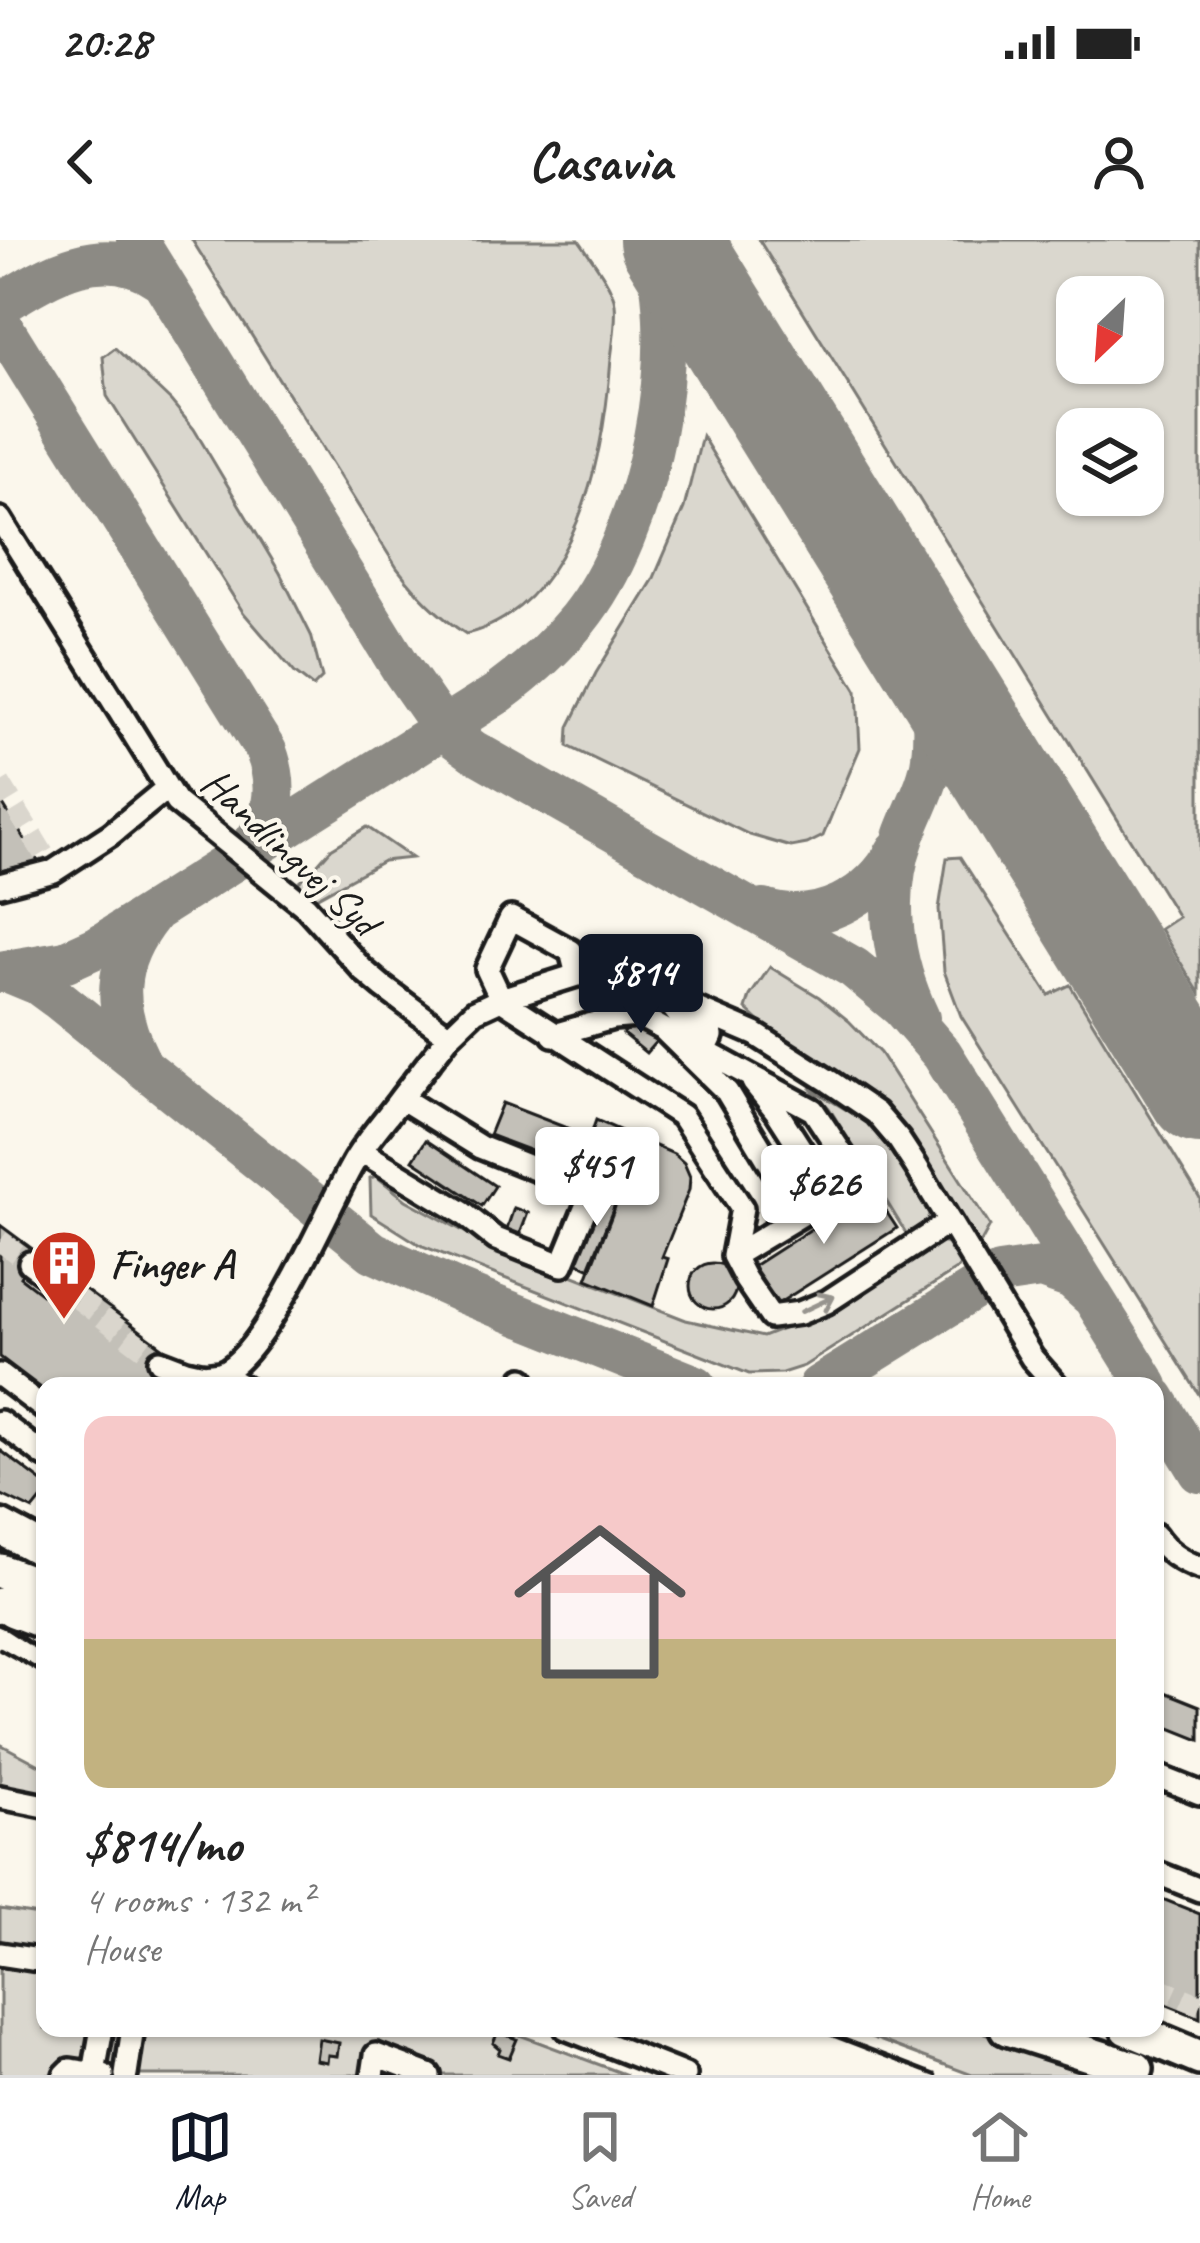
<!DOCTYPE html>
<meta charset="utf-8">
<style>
body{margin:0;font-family:Caveat,sans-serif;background:#f6f6f6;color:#222;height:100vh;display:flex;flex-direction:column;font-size:45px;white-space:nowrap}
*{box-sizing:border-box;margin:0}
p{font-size:39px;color:#767676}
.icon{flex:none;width:66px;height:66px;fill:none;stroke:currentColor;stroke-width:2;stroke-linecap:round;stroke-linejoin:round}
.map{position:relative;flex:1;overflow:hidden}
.sheet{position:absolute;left:36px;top:1137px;width:1128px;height:660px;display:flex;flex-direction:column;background:#fff;border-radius:24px;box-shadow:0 3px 9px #0004}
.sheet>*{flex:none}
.needle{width:78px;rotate:205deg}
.controls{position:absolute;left:1056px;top:36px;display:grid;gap:24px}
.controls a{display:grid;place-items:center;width:108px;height:108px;border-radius:24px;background:#fff;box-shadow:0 3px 9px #0004;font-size:60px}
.price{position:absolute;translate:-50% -102px;padding:0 27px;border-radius:12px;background:#fff;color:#222;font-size:39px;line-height:78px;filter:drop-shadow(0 3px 6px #0008)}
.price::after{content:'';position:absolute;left:50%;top:72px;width:36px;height:27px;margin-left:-18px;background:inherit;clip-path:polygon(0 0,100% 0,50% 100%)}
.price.active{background:#111827;color:#fff}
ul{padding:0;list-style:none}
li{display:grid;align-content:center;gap:24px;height:636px;padding:0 48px}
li+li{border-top:3px solid #e0e0e0}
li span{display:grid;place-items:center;height:372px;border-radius:24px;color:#555}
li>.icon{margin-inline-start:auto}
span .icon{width:216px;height:216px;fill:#fffc;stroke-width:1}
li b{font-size:51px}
.status{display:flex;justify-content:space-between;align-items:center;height:84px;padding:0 60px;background:#fff;direction:ltr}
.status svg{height:33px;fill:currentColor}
header{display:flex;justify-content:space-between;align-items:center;height:156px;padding:0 48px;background:#fff;font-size:54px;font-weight:600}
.dock{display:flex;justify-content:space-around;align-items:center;height:168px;border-top:3px solid #e0e0e0;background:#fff;font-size:33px;color:#767676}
.dock a{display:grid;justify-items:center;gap:6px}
.dock .active{color:#111827}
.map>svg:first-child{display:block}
.green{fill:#dad7ce;stroke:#7b7a75;stroke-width:3;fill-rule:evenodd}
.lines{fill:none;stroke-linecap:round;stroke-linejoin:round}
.taxiway{stroke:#8c8a84;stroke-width:42}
.runway{stroke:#8c8a84;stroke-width:102}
.building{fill:#c3c0b8;stroke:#1c1c1c;stroke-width:3}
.minor-tunnel{stroke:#dad6cd;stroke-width:21;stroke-dasharray:21 10;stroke-linecap:butt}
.minor-casing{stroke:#1c1c1c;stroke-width:30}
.highway-casing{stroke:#1c1c1c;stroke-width:42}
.minor{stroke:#fbf7ec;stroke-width:21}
.highway{stroke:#fbf7ec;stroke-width:33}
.rail{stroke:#1c1c1c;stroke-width:4.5}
.oneway{stroke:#97948e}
.labels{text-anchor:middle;stroke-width:9;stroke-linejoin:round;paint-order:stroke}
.street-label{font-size:42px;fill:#1c1c1c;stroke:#fbf7ec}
.poi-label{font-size:42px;font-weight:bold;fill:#1c1c1c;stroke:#fbf7ec;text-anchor:start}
</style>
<div class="status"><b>20:28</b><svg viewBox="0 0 49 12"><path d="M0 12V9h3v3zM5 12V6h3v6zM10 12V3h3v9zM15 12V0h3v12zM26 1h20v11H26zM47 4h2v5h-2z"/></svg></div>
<header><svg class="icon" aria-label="back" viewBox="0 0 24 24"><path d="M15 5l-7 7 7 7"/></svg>Casavia<svg class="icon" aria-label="person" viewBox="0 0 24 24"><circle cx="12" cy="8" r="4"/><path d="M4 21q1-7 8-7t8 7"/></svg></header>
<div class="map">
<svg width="1200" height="1835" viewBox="0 0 1200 1835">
<rect width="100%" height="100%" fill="#fbf7ec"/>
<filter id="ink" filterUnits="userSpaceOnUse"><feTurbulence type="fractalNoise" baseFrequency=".00833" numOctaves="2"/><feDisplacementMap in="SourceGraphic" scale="24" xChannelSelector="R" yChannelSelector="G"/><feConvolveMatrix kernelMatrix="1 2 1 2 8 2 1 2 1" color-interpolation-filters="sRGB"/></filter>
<g filter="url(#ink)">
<path class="green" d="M192 0H579C589 15 614 47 615 64 617 81 613 101 611 119 604 215 576 366 466 394 438 376 418 355 397 328Z
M759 0H1200V754L1160 689 1178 677ZM1077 57H1143V123H1077ZM1077 189H1143V255H1077Z
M115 108 171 161 194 189 280 333 311 395 322 438 313 447 295 433 243 372 107 156 103 117Z
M702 196 857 451 860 508 835 567 823 596 807 604 791 607 750 595 568 506 569 487 596 433 653 340 684 268Z
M367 587 412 618 383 621 314 659 296 644 309 634 331 609Z
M960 617 1049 755 1070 745 1200 958V1156L961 776 944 731 939 669 947 618Z
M770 727 819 757 849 781 880 813 990 986 979 1006 901 884 882 864 771 792 746 769 750 756Z
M810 848 870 884 886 901 930 972 925 987 909 998 829 868Z
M376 936 406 960 472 996 686 1080 763 1097 832 1070 920 1017 919 1011 937 1002 951 1004 961 1024 956 1030 804 1126 782 1133 749 1134 420 1005 371 974 370 938Z
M0 1504 45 1528V1556L0 1545Z
M0 1669 45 1676V1788H501L627 1835H0Z
M847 1788H971L1099 1835H972Z"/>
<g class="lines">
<path class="taxiway" d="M137 0 403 431 444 490 473 511 854 728 901 767 942 814 1148 1146
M0 65C50 33 105 0 159 39
M0 83 266 511C280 548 275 579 248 609
M902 374C908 391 917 408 923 425 934 455 935 487 932 518 929 545 913 571 904 597 882 656 892 722 919 778
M764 670C817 687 872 658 897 610
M0 732 66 721 97 707 497 454C526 433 555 407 578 379 649 291 686 108 651 0
M9 732 38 744 57 758 373 1012 461 1052 696 1146
M140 822C112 767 112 724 151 675
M819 1146 999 1034 1041 1028 1072 1039 1090 1055
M1155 1158 1200 1232"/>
<path class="runway" d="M670 0 1200 853"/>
</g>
<path class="building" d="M0 560 41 626 21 633 17 627 2 631 0 629Z
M636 778 660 797 646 813 623 794Z
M502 863 590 897 596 880 674 914 684 923 690 937 689 950 662 1017 668 1019 653 1066 587 1039 625 941 602 931 600 937 489 895Z
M426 900 495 946 482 966 413 920Z
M872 950 897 988 776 1065 752 1027Z
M604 951 618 957 589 1028 576 1022Z
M514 968 528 973 518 999 505 994Z
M0 985 35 1011 20 1037 42 1054 61 1032 165 1109 149 1135 172 1146H45V1151L0 1117Z
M690 1046a23 23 0 1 1 46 0a23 23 0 1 1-46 0Z
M0 1210 45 1244V1255L33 1270 0 1254Z
M1155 1448 1200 1466V1500L1155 1482Z
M1155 1656 1200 1674V1778L1155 1760Z
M498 1792 517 1799 509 1818 498 1814 500 1809 493 1803Z
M319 1799 339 1803 337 1816 328 1815 327 1822 316 1820Z"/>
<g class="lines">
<path class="minor-tunnel" d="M0 543 54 631
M0 1001 30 1023
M53 1040 160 1121
M1155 1746 1200 1765"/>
<g class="minor-casing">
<path id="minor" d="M0 279 176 562 306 667 363 730 383 747 449 796 475 771 501 759 577 735 571 711 511 678 487 729 501 759 682 876 742 968 733 1016 745 1039 771 1077 800 1073 827 1062 949 982
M0 645 54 631 111 594 167 548
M577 735 605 734 624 738 755 794 829 841 876 873 899 900 916 926 1032 1118 1057 1146
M666 759 684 782 712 796 705 811
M553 795 613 778 639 776 663 789 727 852 801 975 733 1016
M684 800 813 870 858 938 831 956
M753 842 777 872 831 956 801 975
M361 911 463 973 496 999 562 1025 592 952 480 907 401 858 449 796
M30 1023 53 1040
M160 1121 186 1131 204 1135 220 1133 242 1146
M220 1133C265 1118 326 970 352 925 365 901 385 880 401 858
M0 1135 45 1169
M520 1146 523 1139
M0 1182 45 1216
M1155 1295C1166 1312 1181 1321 1200 1328
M1155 1535 1200 1553
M0 1557 45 1566
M1155 1632 1200 1650
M0 1714 45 1721
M566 1788 685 1835
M94 1833 102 1788
M65 1835 70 1830 103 1835
M126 1835 133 1788
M373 1835 376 1815 429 1835"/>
</g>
<g class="highway-casing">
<path id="highway" d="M0 1287 45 1311
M0 1331 45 1348
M0 1365 45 1382
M1007 1788 1136 1829
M1128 1788 1200 1818"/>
</g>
<use href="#minor" class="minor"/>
<use href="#highway" class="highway"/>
<path class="rail" d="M0 1384 45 1413
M0 1409 45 1434
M814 1788 936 1835"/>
</g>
<defs><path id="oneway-shaft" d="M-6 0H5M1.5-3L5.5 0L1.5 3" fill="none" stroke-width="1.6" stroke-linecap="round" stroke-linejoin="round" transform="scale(3)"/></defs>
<use class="oneway" href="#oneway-shaft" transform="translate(818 1064) rotate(-25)"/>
</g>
<defs>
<g id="building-pin" transform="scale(3.45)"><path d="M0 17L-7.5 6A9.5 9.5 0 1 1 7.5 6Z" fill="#c8321e" stroke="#fbf7ec"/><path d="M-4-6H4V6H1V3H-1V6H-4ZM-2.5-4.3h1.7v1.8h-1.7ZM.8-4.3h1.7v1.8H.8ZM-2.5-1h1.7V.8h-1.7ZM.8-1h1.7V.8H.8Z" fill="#fff"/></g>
</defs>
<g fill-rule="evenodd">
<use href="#building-pin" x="64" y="1023"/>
</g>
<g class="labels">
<g class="street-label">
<text transform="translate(291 611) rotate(43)" y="15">Handlingvej Syd</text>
</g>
<g class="poi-label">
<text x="110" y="1038">Finger A</text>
</g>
</g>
</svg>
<div class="controls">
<a><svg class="needle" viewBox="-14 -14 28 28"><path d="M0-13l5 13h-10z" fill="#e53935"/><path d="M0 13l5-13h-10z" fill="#767676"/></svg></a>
<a><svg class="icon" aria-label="layers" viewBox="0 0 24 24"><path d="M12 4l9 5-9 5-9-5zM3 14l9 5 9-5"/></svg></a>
</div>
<b class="price active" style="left:641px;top:796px">$814</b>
<b class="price" style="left:597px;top:989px">$451</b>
<b class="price" style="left:824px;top:1007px">$626</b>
<section class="sheet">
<ul>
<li><span style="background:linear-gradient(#f6c9c9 60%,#c2b280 0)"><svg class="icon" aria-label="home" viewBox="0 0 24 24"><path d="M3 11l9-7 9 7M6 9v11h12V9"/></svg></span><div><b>$814/mo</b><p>4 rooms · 132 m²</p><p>House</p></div></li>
</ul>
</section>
</div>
<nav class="dock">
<a class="active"><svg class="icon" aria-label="map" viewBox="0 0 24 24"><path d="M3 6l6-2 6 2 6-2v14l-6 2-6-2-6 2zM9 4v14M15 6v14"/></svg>Map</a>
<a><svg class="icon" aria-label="saved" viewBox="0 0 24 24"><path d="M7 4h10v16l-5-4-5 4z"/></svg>Saved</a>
<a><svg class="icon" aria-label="home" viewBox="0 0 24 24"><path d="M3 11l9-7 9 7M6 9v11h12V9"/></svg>Home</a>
</nav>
